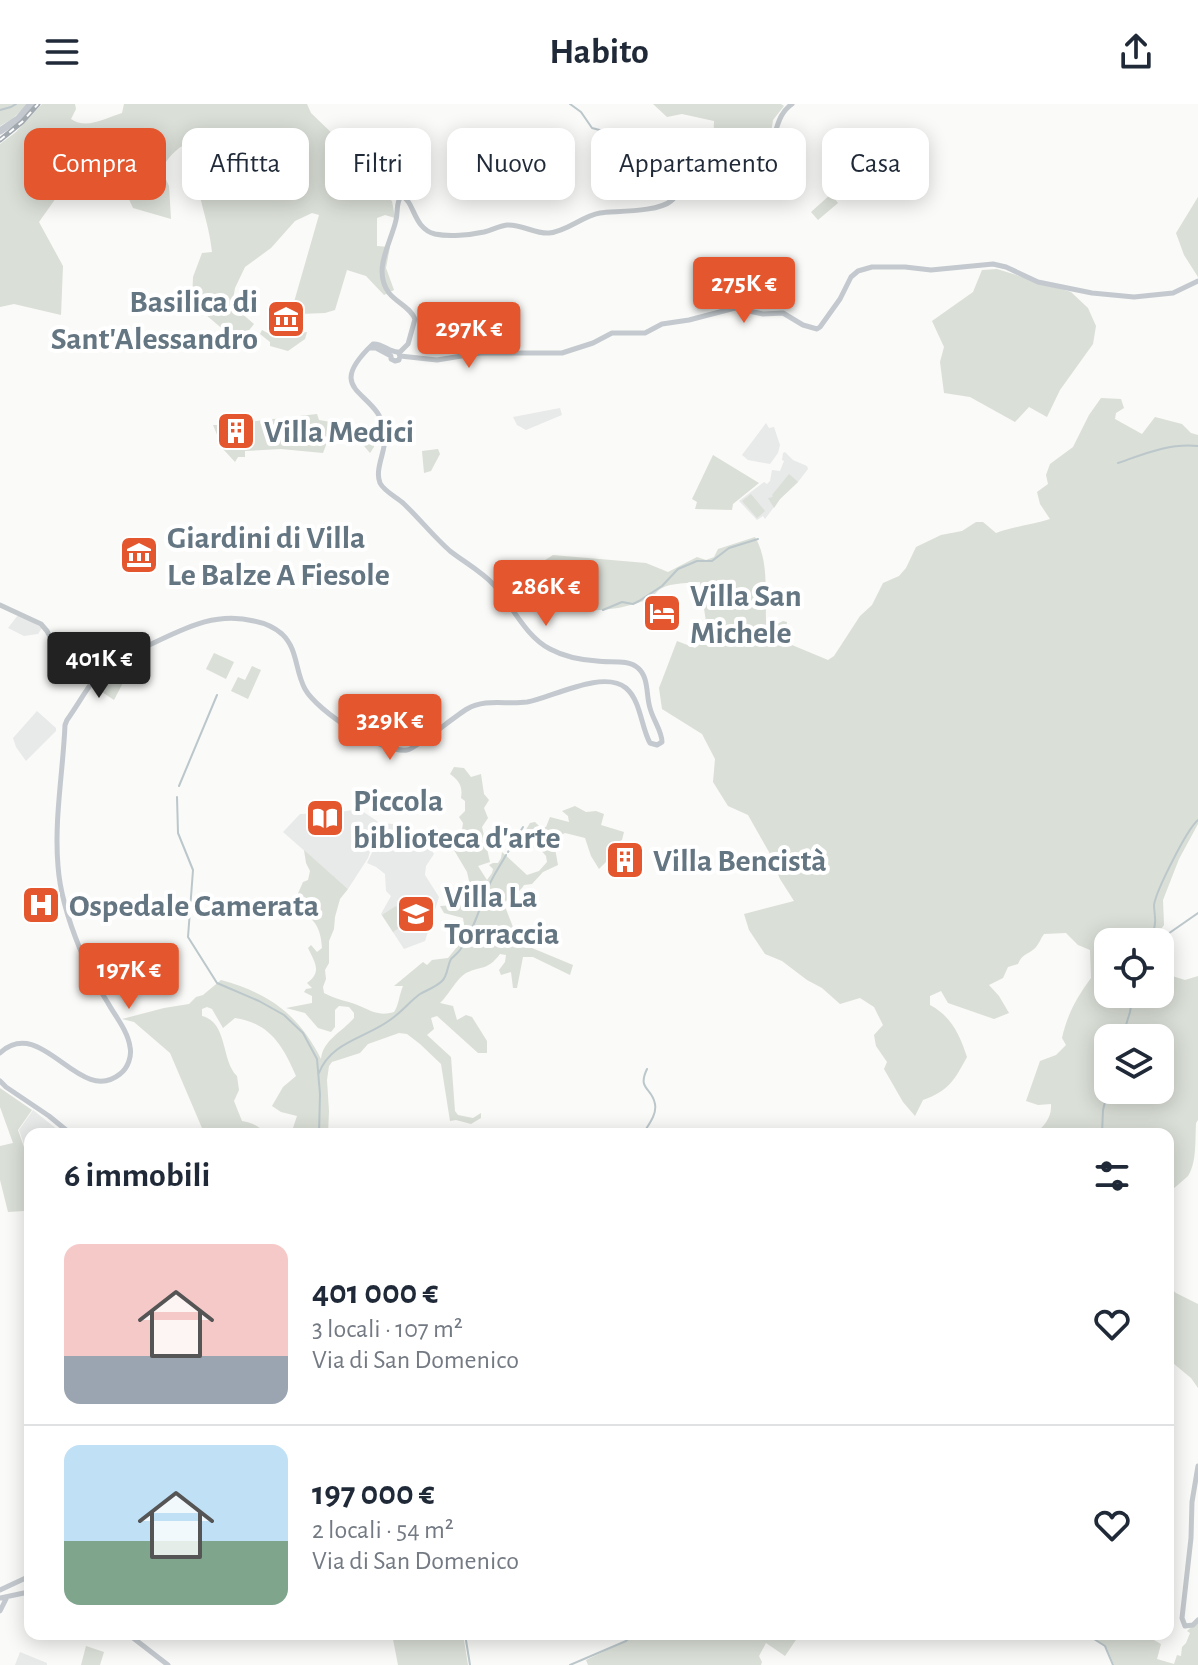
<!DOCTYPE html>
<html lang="it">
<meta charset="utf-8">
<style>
body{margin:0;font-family:"Alegreya Sans",sans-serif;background:#f6f6f7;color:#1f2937;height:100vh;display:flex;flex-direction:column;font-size:30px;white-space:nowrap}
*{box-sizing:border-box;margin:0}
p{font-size:26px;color:#747a83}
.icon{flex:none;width:44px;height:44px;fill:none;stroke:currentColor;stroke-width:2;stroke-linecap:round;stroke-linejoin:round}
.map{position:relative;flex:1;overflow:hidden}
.side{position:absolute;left:24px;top:1024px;width:1150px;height:512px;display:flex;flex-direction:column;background:#fff;border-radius:16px;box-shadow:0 4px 20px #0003}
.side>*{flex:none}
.top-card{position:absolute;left:24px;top:24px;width:1150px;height:72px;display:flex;gap:16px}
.tools{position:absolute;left:1094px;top:824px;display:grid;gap:16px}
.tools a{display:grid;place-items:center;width:80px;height:80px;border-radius:16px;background:#fff;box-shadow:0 4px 20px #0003;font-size:40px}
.price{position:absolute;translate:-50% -68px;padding:0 18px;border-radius:8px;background:#e4572e;color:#fff;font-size:26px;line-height:52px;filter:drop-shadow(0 2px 4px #0008)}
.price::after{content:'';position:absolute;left:50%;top:48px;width:24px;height:18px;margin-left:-12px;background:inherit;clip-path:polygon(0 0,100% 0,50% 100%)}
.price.selected{background:#222;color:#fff}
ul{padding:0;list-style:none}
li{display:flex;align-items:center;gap:24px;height:200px;padding:0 40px}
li+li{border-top:2px solid #e0e1e3}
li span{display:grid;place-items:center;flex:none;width:224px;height:160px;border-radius:16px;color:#555}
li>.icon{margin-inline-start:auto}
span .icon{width:96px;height:96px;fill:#fffc;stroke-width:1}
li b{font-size:34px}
h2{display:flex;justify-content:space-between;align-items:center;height:96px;padding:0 40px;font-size:34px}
.tag{padding:0 28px;border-radius:16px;background:#fff;box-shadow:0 4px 20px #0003;font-size:28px;line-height:72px}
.tag.selected{background:#e4572e;color:#fff}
header{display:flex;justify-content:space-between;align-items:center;height:104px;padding:0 40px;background:#fff;font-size:36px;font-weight:700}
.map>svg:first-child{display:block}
.built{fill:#e8e9e9}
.green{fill:#dadfd7;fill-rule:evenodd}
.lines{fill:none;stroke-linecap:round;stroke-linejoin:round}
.stream{stroke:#bbc7cb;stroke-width:2}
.tertiary{stroke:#c3c8cc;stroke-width:5}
.secondary{stroke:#c3c9ce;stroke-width:5}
.primary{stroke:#c3c9ce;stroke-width:7}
.rail-casing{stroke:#a2aab0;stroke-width:5}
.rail{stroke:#fff;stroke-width:2;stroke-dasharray:6;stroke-linecap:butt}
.labels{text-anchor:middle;stroke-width:8;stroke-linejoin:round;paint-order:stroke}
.poi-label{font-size:32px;font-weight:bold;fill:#657683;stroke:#fff;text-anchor:start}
</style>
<header><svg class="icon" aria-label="menu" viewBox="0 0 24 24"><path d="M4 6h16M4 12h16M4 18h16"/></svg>Habito<svg class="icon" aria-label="share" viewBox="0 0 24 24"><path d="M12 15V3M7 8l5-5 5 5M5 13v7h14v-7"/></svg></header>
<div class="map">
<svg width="1198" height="1561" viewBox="0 0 1198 1561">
<rect width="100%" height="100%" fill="#fafaf8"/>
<path class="built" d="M560 304 562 311 526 326 517 321 513 313Z
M766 319 769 324 774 323 780 341 778 349 770 360 748 356 742 351Z
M785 348 793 356 807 362 808 365 798 378 780 395 765 415 763 412 757 416 739 397 764 378 767 380 770 377 772 366 780 367 784 357 782 356 783 349Z
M18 511 32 518 42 524 38 530 24 532 8 524Z
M37 607 56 624V627L26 657 16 643 13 634Z
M359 705 377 717 379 721 368 754 348 785 283 728 300 710 334 709Z
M382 719 403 721 419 729 424 734 434 750 426 762 425 771 439 793 425 837 404 845 381 810 391 792 386 787 385 770 376 763 367 759 376 740Z
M33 1006 63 1030H30V1058L19 1026Z
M20 1548 47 1559V1561H15Z"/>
<path class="green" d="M0 0H28L12 15 0 22Z
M42 0H75L76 5 71 15C86 26 106 14 122 9L124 0H307L311 9 340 37 336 52 352 71 392 97 395 114 385 111 377 114V142L390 143 386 164 394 186 384 191 366 172 347 166 335 206 325 209 299 210 292 205 319 111 312 109 295 117 271 144 245 163 235 184 232 201 254 220 239 239 192 199 193 173 202 149 212 148C209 116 195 88 195 55L203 50 195 36C178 42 171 50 161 65L169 82 171 115 133 104 126 89 134 40 120 26 85 86 56 94 39 118 63 162 61 211 14 200 0 203V40L16 28Z
M653 0H781L784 2 773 16 770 35 760 48 744 53 713 47 714 17 682 10 667 13Z
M831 90 838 99 818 116 811 108Z
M1198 93V173L1184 151 1176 129Z
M997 165 1071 188 1088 204 1096 222 1093 240 1060 286 1047 313 1029 303 1015 318 970 293 944 289 940 258 944 243 932 217 973 188 982 166Z
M262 226 275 233 307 228 305 235 288 247 270 242V238L260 230Z
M1101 294 1121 295 1124 304 1116 309 1115 315 1142 330 1155 313 1182 320 1191 329 1198 331V720L1179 755 1163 796 1164 821 1153 836 1152 838H1108V890H1160V874L1169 871 1185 876 1198 872V1016L1196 1019C1195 1034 1197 1059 1188 1072 1182 1078 1174 1083 1168 1090V1030H1035C1044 1022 1052 1014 1051 1000L1038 1001 1026 997 1040 957 1056 951 1066 941 1062 934C1067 911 1077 893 1091 874L1090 846 1078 841 1066 829 1044 830C1041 834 1038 842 1034 845 1027 851 1022 850 1018 860L1008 863 1003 874 989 881 999 892 1009 909 994 915 948 899 941 887 930 892V901C951 912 960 931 967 953 955 975 949 987 923 996L915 1012 903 998 884 965 887 958 876 942 874 931 883 921 874 903 860 894 840 900 822 884 807 876 782 857 765 850 749 826 744 810 794 797 780 775 769 748 748 711 728 702 713 678 715 655 702 630 662 605 659 584 677 537 695 544 708 531 700 478C689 479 671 479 662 484 658 486 655 490 652 493 636 502 600 509 583 505L557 481 554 465 542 458 553 451 646 459 668 468 697 453 706 456 714 453 718 445 755 433C769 456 765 490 766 516L777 520 783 517 787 518 785 530 792 541 828 556 834 552 860 512 872 501 883 479 899 472 906 464 916 443 941 431 962 427 976 418H983L996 429C1014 422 1032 421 1050 415L1040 400 1037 388 1048 380 1046 371 1050 360 1073 343 1089 311ZM1108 934H1160V986H1108Z
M317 310 319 316 349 321 375 322 374 343 370 349 359 336 329 333 323 349 281 345 245 347V353H238L235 358 223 345 213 321H221Z
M438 345 440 350 431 367 424 369 422 347Z
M713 351 759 379 733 400 732 406 695 405 697 398 692 395Z
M789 370 798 378 780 395 774 404 768 394 773 393 772 391Z
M751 390 765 407 757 414 742 397Z
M214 549 234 558 226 575 206 565Z
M110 561 127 571 114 596 96 584 101 577V573Z
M252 562 261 566 248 595 231 587 238 573 245 576Z
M454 663 464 664 471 673 481 670 484 690 489 696 484 704 488 714 482 723 490 758 478 762 487 776 492 769 493 765 489 761 493 759H498L501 754 502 748 527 771 539 767 547 758 546 752 540 745 532 744 525 739 524 729 530 719 535 718 540 723H546L550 713 569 718 568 712 562 707 575 702 586 708 596 707 604 710 601 721 624 728 622 736C609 741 611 746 607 757 606 758 600 764 599 765L591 752 585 734 565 729 557 733 554 739 558 761 543 768 532 780 524 781C518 791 510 790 504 800L520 841 525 844H532L573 861 570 871 533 853H523L517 884H513L511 868 501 871 499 866 505 858 506 851 500 850C487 867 483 861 466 869 457 874 448 892 440 899L453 902 457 916 466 911 472 913 487 937V949H478L437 912 431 914 434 925 427 931 451 953 455 1007 458 1011 473 1014 481 1009V1014L471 1020 456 1016 450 1017 441 960 420 940 407 930 399 929 368 940 360 949 332 958 329 962 327 976 329 1007 328 1030H291L297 1012 281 1008 272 1002 283 983 296 972C283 942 270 919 235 914L223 924 212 905 207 903 202 905V912C228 918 221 957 237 972L239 986 234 997 242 1017C252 1019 260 1022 265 1030H203L202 1024 170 949 134 918 122 915 164 904 189 900 196 893 203 891 221 876C269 889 299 911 321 955 323 936 342 928 354 914V909L349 903 339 902 335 906V923L331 928 318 924 305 909 286 904 312 899V892L304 888 306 885 312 884 307 879C323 868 314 857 308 844L311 841 317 848 322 844C321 824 314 808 290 809L284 803 302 802 296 794 303 778 308 776 310 767 306 759 304 746 348 785 340 795 335 813 334 825 329 837V859L325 866 326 875 323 883 324 889C336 896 350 897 362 903 373 908 381 912 394 908 399 901 399 891 403 882H394L423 858 427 861 432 856 448 854 466 832 463 814 444 809 440 802 457 801 472 790 467 768 454 746 461 733 463 719 459 713 465 707V697L461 694C463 683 459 676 450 670Z
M396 802 406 819 393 828 382 811Z
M0 984 32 1006 18 1026 30 1060V1126L28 1127 24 1107 8 1108 0 1076V1042L13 1039 0 1003Z
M1168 1182 1176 1189 1198 1200V1284L1191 1274 1168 1255Z
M1198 1517V1561H1114L1107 1544 1089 1530H1153L1152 1535 1161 1540 1157 1555 1174 1560 1177 1551 1181 1552 1182 1543 1186 1539 1190 1529 1187 1527Z
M392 1530H463L468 1561H398Z
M635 1530H800L785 1552 766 1539 759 1552 762 1558 761 1561H588L586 1556 626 1537Z
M86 1542 104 1548 100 1561H81Z"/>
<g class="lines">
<path class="stream" d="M570 0 581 8 592 24 611 29 617 35C626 34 637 42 642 50
M0 6 11 3 16 0
M1118 359C1144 350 1169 339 1198 342
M603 506 622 498 633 500 639 497 662 482 678 465 697 457H712L729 444 758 435
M179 682 217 591
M177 693 178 729 193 766 188 833 217 879 259 897 284 911 303 929 317 955 320 990 319 1030
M508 748 523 723
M1150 836 1165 832 1198 809
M1148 838C1153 830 1156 823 1155 814 1155 810 1154 805 1154 801 1156 787 1187 725 1198 716
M1122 934 1130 908 1133 890
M319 969C330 939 364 934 387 918 400 910 409 898 420 890 427 886 436 883 442 877 448 871 447 862 451 855 454 852 457 850 460 846 473 828 479 805 488 784 492 773 500 762 506 751
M643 1030C648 1021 657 1011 655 1000 652 983 637 986 647 965
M1102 1030 1103 1006 1108 986
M465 1530 470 1561
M1086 1530 1105 1542 1113 1561
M570 1561 626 1537 634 1530"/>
<path class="tertiary" d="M399 249 408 240 415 215C410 203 397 199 389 189 372 166 391 139 396 116 398 107 396 99 401 92 415 96 412 124 435 130 449 133 470 131 484 128 492 126 499 122 507 121 521 120 535 130 549 129 568 127 582 112 600 109 617 107 658 108 671 97 687 85 676 60 696 51 717 41 740 64 761 50 780 37 772 14 792 0
M0 501 41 520 47 527 56 544 95 576
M1198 1362 1192 1398 1191 1434 1182 1514 1185 1522 1193 1521 1198 1516"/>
<path class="secondary" d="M371 244H376L391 252V255L395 257 399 256 400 252 437 256 480 249H562L593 239 612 229H645L662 220 689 216 735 204 763 210 783 209 803 221 817 225 820 223 840 195 851 173 858 167 872 163H905L931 166 993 160 1006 163 1038 178 1092 189 1134 193 1173 189 1198 177
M0 949C42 910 79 1003 120 970 128 964 132 952 130 943 128 927 115 912 108 899 97 882 87 864 80 845 69 818 60 791 58 762 54 716 63 668 65 621L67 616C80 598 91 576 106 561 116 552 133 548 145 543 182 526 213 507 254 517 264 519 274 523 282 530 298 545 295 567 305 585 317 607 381 649 407 646 415 645 455 612 467 605 486 594 506 601 527 598 551 594 603 565 626 584 641 597 641 623 650 639L657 641 662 638C662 627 653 616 650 604 646 592 649 573 638 564 628 555 610 559 597 557 582 556 563 552 550 545 525 532 512 501 494 481 481 467 464 458 450 447 433 432 419 414 403 399 396 393 384 387 380 379 374 365 387 345 385 330 381 285 319 291 373 240 382 239 389 248 398 248L400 252
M0 977 6 983 49 1012 71 1030
M0 1486 30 1472
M25 1489 28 1485 30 1477
M0 1494 24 1489 30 1490
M0 1507 7 1493
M128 1530 168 1561"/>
<path class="primary" d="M0 27 18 15 31 0"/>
<g class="rail-casing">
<path id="rail" d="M0 36 22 18 38 0"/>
</g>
<use href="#rail" class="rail"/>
</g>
<defs>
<g id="museum-square" transform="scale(2)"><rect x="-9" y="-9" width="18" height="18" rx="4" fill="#e4572e" stroke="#fff"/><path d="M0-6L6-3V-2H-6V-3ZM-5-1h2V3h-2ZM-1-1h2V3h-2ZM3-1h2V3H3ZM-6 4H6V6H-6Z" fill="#fff"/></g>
<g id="building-square" transform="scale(2)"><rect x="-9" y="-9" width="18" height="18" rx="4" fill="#e4572e" stroke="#fff"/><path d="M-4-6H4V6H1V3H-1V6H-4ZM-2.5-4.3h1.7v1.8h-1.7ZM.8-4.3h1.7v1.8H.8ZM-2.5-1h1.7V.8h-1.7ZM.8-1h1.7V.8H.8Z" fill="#fff"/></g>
<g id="hotel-square" transform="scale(2)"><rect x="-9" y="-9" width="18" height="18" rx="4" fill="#e4572e" stroke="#fff"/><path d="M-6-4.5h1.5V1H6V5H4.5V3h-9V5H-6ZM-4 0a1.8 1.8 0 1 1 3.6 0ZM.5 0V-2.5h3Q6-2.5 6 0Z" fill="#fff"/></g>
<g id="library-square" transform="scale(2)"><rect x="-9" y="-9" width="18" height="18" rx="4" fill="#e4572e" stroke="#fff"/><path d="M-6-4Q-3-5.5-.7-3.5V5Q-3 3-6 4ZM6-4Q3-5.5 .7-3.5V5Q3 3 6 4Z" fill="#fff"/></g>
<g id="hospital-square" transform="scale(2)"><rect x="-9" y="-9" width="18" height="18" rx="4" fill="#e4572e" stroke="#fff"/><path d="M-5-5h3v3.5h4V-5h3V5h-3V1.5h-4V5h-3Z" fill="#fff"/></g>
<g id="university-square" transform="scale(2)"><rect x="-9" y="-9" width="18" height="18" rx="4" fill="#e4572e" stroke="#fff"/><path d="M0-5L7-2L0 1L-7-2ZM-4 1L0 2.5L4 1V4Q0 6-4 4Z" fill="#fff"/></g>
</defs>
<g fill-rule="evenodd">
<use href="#museum-square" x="286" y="215"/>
<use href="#building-square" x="236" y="327"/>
<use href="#museum-square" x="139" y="451"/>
<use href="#hotel-square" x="662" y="509"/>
<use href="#library-square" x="325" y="714"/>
<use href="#building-square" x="625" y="756"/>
<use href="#hospital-square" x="41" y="801"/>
<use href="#university-square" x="416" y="810"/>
</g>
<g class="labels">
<g class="poi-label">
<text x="258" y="208" text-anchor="end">Basilica di<tspan x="258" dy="37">Sant'Alessandro</tspan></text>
<text x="264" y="338">Villa Medici</text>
<text x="167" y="444">Giardini di Villa<tspan x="167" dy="37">Le Balze A Fiesole</tspan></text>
<text x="690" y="502">Villa San<tspan x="690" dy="37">Michele</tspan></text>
<text x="353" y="707">Piccola<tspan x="353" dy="37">biblioteca d'arte</tspan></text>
<text x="653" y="767">Villa Bencistà</text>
<text x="444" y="803">Villa La<tspan x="444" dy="37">Torraccia</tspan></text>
<text x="69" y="812">Ospedale Camerata</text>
</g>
</g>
</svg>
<div class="tools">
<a><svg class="icon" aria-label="locate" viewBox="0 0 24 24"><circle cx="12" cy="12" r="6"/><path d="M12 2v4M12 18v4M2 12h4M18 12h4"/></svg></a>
<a><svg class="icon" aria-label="layers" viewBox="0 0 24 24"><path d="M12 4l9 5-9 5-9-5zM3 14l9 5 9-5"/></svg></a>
</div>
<b class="price" style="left:744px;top:221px">275K €</b>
<b class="price" style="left:469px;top:266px">297K €</b>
<b class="price" style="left:546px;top:524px">286K €</b>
<b class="price selected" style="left:99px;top:596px">401K €</b>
<b class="price" style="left:390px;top:658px">329K €</b>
<b class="price" style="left:129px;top:907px">197K €</b>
<div class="top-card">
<a class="tag selected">Compra</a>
<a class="tag">Affitta</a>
<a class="tag">Filtri</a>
<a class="tag">Nuovo</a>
<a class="tag">Appartamento</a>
<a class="tag">Casa</a>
</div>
<section class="side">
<h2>6 immobili<svg class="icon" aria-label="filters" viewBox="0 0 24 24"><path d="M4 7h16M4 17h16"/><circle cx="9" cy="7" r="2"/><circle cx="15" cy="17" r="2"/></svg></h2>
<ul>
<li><span style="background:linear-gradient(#f6c9c9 70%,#9aa5b1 0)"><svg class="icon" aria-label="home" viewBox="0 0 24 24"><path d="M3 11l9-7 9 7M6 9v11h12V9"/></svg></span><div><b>401 000 €</b><p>3 locali · 107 m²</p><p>Via di San Domenico</p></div><svg class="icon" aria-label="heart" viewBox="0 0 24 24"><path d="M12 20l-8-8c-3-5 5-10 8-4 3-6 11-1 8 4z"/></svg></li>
<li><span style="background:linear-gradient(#bfe0f5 60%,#7fa58c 0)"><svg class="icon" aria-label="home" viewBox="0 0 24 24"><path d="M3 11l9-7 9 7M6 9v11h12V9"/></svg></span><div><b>197 000 €</b><p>2 locali · 54 m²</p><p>Via di San Domenico</p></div><svg class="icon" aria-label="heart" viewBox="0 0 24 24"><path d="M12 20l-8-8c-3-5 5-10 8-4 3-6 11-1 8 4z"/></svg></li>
</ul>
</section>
</div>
